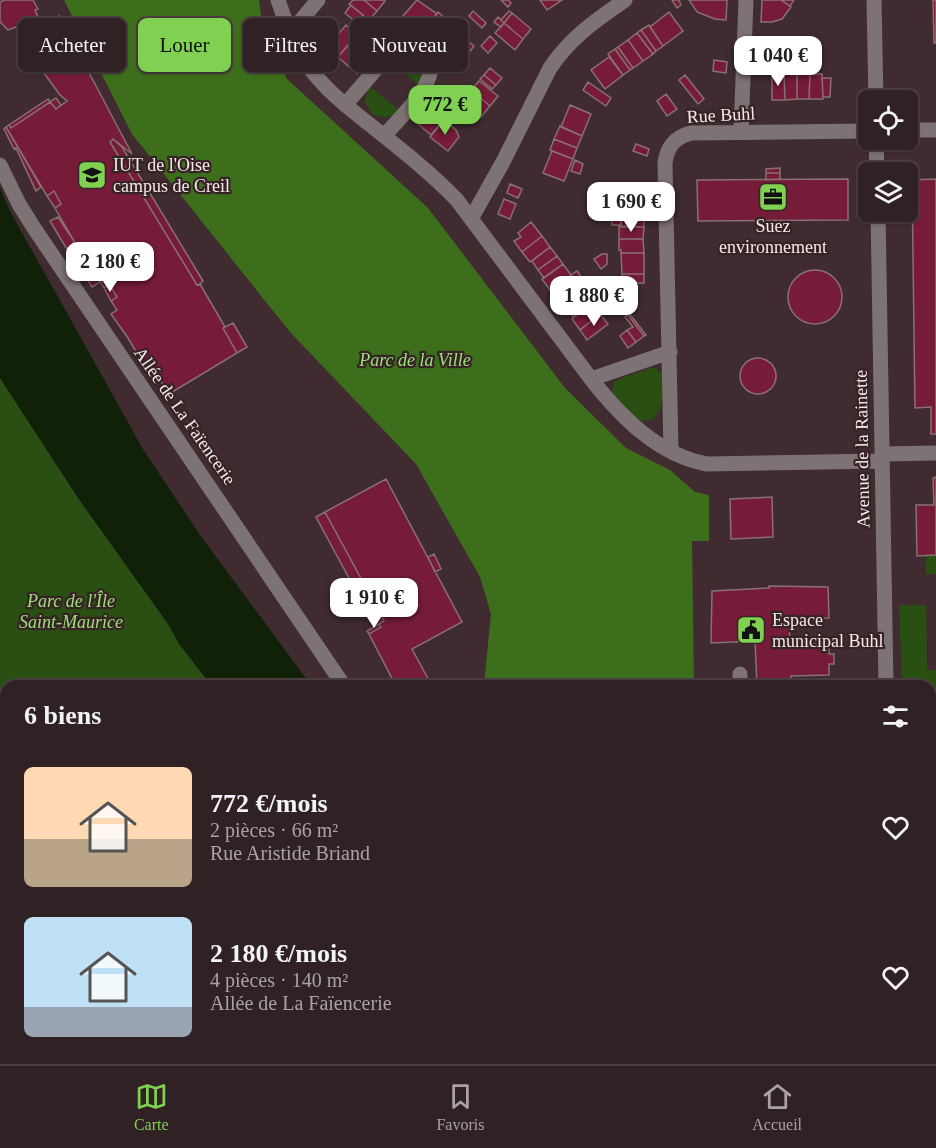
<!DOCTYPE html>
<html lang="fr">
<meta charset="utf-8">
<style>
body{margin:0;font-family:"Times New Roman",serif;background:#3c2e31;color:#f1f3f6;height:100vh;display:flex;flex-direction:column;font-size:22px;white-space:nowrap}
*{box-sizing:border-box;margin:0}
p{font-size:20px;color:#a8a3a6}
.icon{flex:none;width:33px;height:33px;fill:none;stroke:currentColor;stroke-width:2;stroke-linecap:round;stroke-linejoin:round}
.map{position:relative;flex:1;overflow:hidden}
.details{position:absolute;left:0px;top:680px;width:936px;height:386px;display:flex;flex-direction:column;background:#302124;border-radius:18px 18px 0 0;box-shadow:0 2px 4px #0004,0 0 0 2px #4b3e41}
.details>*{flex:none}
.guide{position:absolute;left:18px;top:18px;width:600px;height:54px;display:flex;gap:12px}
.fabs{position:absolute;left:858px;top:90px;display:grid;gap:12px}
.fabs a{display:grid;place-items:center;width:60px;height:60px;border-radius:9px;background:#302124;box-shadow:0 2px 4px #0004,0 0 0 2px #4b3e41;font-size:30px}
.price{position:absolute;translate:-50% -51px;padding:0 14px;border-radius:12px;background:#fff;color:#222;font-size:20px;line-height:39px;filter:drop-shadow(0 2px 3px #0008)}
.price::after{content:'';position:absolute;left:50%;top:36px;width:18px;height:14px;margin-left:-9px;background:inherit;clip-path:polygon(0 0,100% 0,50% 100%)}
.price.current{background:#80d051;color:#111}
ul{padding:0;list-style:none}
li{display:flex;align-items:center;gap:18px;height:150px;padding:0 24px}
li span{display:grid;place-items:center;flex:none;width:168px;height:120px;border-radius:9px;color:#555}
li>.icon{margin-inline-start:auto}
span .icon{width:72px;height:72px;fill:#fffc;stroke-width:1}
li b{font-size:26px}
h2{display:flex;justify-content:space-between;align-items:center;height:72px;padding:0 24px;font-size:26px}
.chip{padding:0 21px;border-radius:9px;background:#302124;box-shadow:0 2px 4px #0004,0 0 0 2px #4b3e41;font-size:21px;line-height:54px}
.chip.current{background:#80d051;color:#111}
.tabs{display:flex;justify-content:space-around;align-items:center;height:84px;border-top:2px solid #4b3e41;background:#302124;font-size:16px;color:#a8a3a6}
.tabs a{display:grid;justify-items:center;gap:3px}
.tabs .current{color:#80d051}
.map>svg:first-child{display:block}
.green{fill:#2a4f12}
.forest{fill:#3d6e1c}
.water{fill:#102107}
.building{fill:#761c39;stroke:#887074;stroke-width:1.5}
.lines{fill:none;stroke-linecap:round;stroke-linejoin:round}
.minor{stroke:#7d7274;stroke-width:15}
.labels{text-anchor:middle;stroke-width:4.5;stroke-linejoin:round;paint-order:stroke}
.street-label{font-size:18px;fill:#f6e9eb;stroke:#362326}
.poi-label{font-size:18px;fill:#f6e9eb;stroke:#362326;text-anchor:start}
.park-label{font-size:18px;font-style:italic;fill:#9ce177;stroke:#362326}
</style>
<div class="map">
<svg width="936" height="1064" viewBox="0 0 936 1064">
<rect width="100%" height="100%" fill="#402c30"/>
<path class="green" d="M407 53 420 60 425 69 420 86 389 61 394 57Z
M369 86 400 111C391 119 381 119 371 113L365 101Z
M651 368H655L664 374C666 380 664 386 663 393 661 411 657 427 634 418L612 392 614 382 617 380Z
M0 378 78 498 168 624 179 644 211 685 6 686V787L0 777Z
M936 555V574H926V556Z
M899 605H926L927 670H936V699L930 700V686L902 685Z
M936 799V953H930V800Z
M231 1059H440L443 1064H235Z"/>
<path class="forest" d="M64 0H259L262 22 287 79 428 208 565 388 626 448 670 470 695 492 709 495V541H692L694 685H484L491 614 480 577 416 464 290 332 132 134Z
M564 1059H858L860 1064H566Z"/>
<path class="water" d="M0 188 11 213 143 449 200 535 311 685H211L179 644 168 624 78 498 0 378Z
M0 777 6 787V1059H231L235 1064H0Z
M440 1059H532L533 1064H443Z"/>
<path class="building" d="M4 0H33L38 9 35 10 38 17 26 23 28 26 34 28 35 33 41 29 40 26 59 16 132 154 113 139 110 142 197 285 200 284 225 327 223 328 237 353 169 394 153 369 148 372 128 338 111 314 117 310 111 301 117 297 109 284 104 288 86 258 79 259 78 252 72 248 74 241 55 208 61 204 54 191 47 196 6 127 9 125 11 128 50 102 56 109 67 101 60 95 30 54 20 33 21 31 19 26 8 30 0 22V2Z
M353 0H364L377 11 369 20 349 4Z
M364 0H383L385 1 377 11Z
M417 0 437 14 421 32 403 16Z
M501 0H508L511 3 508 7Z
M540 0H562L547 10Z
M672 0H679L681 5 677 8Z
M689 0H727L726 20 715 19 697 12Z
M762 0H781L791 7 782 19 772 22H761Z
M781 0H794L790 6Z
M933 0H936V43H934Z
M351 5 363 15 357 23 345 13Z
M473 11 486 23 482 28 469 16Z
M509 11 512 13 504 23 501 20Z
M438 12 448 21 432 40 421 32Z
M669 12 683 31 663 46 650 27Z
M512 13 531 29 523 39 504 23Z
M498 17 504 23 501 27 494 22Z
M448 21 458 29 442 48 432 40Z
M504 23 523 39 515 50 495 33Z
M346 25 357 35 338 57 327 48Z
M649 25 663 46 656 51 641 30Z
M641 30 656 51 653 54 637 33Z
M337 31 340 33 327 48 325 46Z
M456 31 474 46 460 64 442 48Z
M637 33 653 54 643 61 628 40Z
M357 35 375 51 371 56 352 40Z
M490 36 497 43 488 53 481 46Z
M352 40 371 56 357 74 338 57Z
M628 40 643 61 633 68 618 47Z
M618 47 633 68 630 70 615 49Z
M615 49 630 70 623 75 608 54Z
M609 57 623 75 605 89 591 70Z
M714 60 727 62 726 73 713 71Z
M757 63H770V72L757 73Z
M490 68 502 78 496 85 484 75Z
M772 74H784L785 100H772Z
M784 74H797V99L785 100Z
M797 74H810L809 99H797Z
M810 74H822L823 99H809Z
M484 75 496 85 492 89 480 79Z
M685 75 704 99 698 104 679 80Z
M822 78H831L830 97H823Z
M479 81 498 96 490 106 471 90Z
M588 82 611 98 606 106 583 90Z
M438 86 452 99 444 109 430 97Z
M471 90 490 106 481 117 462 100Z
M666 94 677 109 667 116 657 101Z
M56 98 61 105 56 109 50 102Z
M48 99 50 102 11 128 9 125Z
M426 101 445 118 431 135 412 119Z
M570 105 591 114 582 136 561 127Z
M444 120 456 130 459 137 448 151 430 137Z
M560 126 582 136 577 148 554 139Z
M6 127 41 187 36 191 16 148 14 149 4 129Z
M113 139 122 147 203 281 200 284 197 285 110 142Z
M554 139 577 148 573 159 550 150Z
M636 144 649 149 647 156 633 151Z
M552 151 573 159 564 181 543 173Z
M575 160 583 164 580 174 571 171Z
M780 168V173H766V169Z
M766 173H780V179L766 180Z
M848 179V220L698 221 697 180Z
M936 179V434H931V407L915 408 912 180Z
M510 184 522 189 518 198 507 193Z
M642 190V202L620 203V191Z
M54 191 61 204 55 208 47 196Z
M504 199 516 204 510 219 498 214Z
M643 202 644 227H621L620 203Z
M611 216H621V225H612Z
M58 217 74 241 72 245V249L68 251 50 221Z
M531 222 542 236 522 252 514 241 521 237 518 233Z
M619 226 644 227 643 239H619Z
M542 236 550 247 530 262 522 252Z
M619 239H643L644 253H621V250H619Z
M550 247 557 256 538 270 532 261Z
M621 253H644V274H622Z
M602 254H607V264L601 269 594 259Z
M557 256 563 264 544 278 538 270Z
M79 258 83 259 86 258 100 282 92 287 75 260Z
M563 264 571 275 550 290 542 279Z
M788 297a27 27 0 1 1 54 0a27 27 0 1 1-54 0Z
M577 271 584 281 579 285 571 275Z
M622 274H644V283H622Z
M571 275 579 285 558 301 550 290Z
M586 280 592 288 585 294 579 285Z
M109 284 117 297 111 301 104 288Z
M579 285 586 295 567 309 560 300Z
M586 295 592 303 573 317 567 309Z
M592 303 600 314 580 330 572 319Z
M629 313 646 335 644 336 628 315Z
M600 314 608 324 587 340 580 330Z
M628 315 644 336 636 342 627 330 633 327 625 317Z
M233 323 247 347 237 353 223 328Z
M627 330 636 342 628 348 620 336Z
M740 376a18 18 0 1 1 36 0a18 18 0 1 1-36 0Z
M936 477V555L917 556 916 505H934L933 478Z
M386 479 462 622 412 649 432 686H396L369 634 381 627 379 624 384 621 325 512Z
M772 497 773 537 731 539 730 499Z
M325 512 384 621 375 626 316 517Z
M434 554 441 569 435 572 428 557Z
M769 586 828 587 829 618 789 619 790 644 829 643V654H834V664H829V675L791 676V686H757L755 641 711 643 712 591 769 588Z
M379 624 381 627 369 634 367 631Z
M930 705H936V731H930Z"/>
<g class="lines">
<path class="minor" d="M278 0C286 24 296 51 312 71 328 92 349 108 369 124 399 148 430 172 457 200L591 379C621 417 658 455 707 464L882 461
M874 0 876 100
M291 32 318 0
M345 105 395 47 408 45 414 46 431 60C435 87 401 116 384 136
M908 130H936
M741 132 746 0
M876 140 877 172
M0 165 19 204 34 228 344 686
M878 212 886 686
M471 219 504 160 550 68C570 38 596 20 625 0
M591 379 670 352
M671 451 665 163C667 147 675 137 691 133L868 131
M882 454 936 453
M740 674V686
M930 782H936
M930 958H936
M558 1059 560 1064
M907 1059 910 1064"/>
</g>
<defs>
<g id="university-square" transform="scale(1.5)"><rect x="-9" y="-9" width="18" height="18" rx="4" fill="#80d051" stroke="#362326"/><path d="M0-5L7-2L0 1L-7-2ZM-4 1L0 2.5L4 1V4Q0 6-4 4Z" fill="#111"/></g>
<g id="office-square" transform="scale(1.5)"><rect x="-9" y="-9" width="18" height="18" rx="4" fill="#80d051" stroke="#362326"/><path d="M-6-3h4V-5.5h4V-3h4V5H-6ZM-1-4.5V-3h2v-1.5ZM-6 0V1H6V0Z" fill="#111"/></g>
<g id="civic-square" transform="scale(1.5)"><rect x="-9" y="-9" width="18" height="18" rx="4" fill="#80d051" stroke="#362326"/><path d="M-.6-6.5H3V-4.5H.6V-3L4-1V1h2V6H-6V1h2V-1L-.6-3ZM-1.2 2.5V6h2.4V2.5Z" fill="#111"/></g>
</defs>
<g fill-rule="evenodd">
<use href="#university-square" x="92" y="175"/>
<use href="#office-square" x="773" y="197"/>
<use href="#civic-square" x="751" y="630"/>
</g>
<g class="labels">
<g class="street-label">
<text transform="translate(721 115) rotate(-3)" y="6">Rue Buhl</text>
<text transform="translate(185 416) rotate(55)" y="6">Allée de La Faïencerie</text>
<text transform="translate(862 449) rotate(-91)" y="6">Avenue de la Rainette</text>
</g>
<g class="poi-label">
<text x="113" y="171">IUT de l'Oise<tspan x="113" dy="21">campus de Creil</tspan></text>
<text x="773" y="232" text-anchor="middle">Suez<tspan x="773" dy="21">environnement</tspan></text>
<text x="772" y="626">Espace<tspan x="772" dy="21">municipal Buhl</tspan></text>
</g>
<g class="park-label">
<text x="415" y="366">Parc de la Ville</text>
<text x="71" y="607">Parc de l'Île<tspan x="71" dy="21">Saint-Maurice</tspan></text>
</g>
</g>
</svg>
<div class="fabs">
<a><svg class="icon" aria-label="locate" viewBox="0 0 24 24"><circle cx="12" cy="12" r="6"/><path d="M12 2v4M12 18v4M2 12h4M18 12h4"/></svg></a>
<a><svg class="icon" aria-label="layers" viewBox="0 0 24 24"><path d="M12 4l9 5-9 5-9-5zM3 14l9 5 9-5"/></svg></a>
</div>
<b class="price" style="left:778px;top:87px">1 040 €</b>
<b class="price current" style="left:445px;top:136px">772 €</b>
<b class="price" style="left:631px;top:233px">1 690 €</b>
<b class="price" style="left:110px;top:293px">2 180 €</b>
<b class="price" style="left:594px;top:327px">1 880 €</b>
<b class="price" style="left:374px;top:629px">1 910 €</b>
<div class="guide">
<a class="chip">Acheter</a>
<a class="chip current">Louer</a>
<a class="chip">Filtres</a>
<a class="chip">Nouveau</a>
</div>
<section class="details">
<h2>6 biens<svg class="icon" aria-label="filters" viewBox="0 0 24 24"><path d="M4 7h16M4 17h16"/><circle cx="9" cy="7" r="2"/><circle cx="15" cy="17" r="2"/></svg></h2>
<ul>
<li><span style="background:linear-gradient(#ffd9b3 60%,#b9a48a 0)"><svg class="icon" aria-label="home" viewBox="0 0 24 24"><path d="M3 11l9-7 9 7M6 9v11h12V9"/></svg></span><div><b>772 €/mois</b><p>2 pièces · 66 m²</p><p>Rue Aristide Briand</p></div><svg class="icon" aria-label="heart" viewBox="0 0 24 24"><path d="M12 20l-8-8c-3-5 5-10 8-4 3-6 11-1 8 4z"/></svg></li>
<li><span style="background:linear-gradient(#bfe0f5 75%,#9aa5b1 0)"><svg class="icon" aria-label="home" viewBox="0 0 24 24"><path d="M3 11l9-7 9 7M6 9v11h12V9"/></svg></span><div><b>2 180 €/mois</b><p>4 pièces · 140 m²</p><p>Allée de La Faïencerie</p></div><svg class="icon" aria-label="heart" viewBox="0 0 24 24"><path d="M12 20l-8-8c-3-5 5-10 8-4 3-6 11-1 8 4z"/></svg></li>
</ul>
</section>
</div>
<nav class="tabs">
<a class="current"><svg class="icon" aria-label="map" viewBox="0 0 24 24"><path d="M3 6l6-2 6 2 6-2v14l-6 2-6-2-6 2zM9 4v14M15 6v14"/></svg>Carte</a>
<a><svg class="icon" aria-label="saved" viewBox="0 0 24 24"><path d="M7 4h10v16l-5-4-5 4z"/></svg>Favoris</a>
<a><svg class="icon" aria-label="home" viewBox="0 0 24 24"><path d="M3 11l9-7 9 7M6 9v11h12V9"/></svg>Accueil</a>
</nav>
